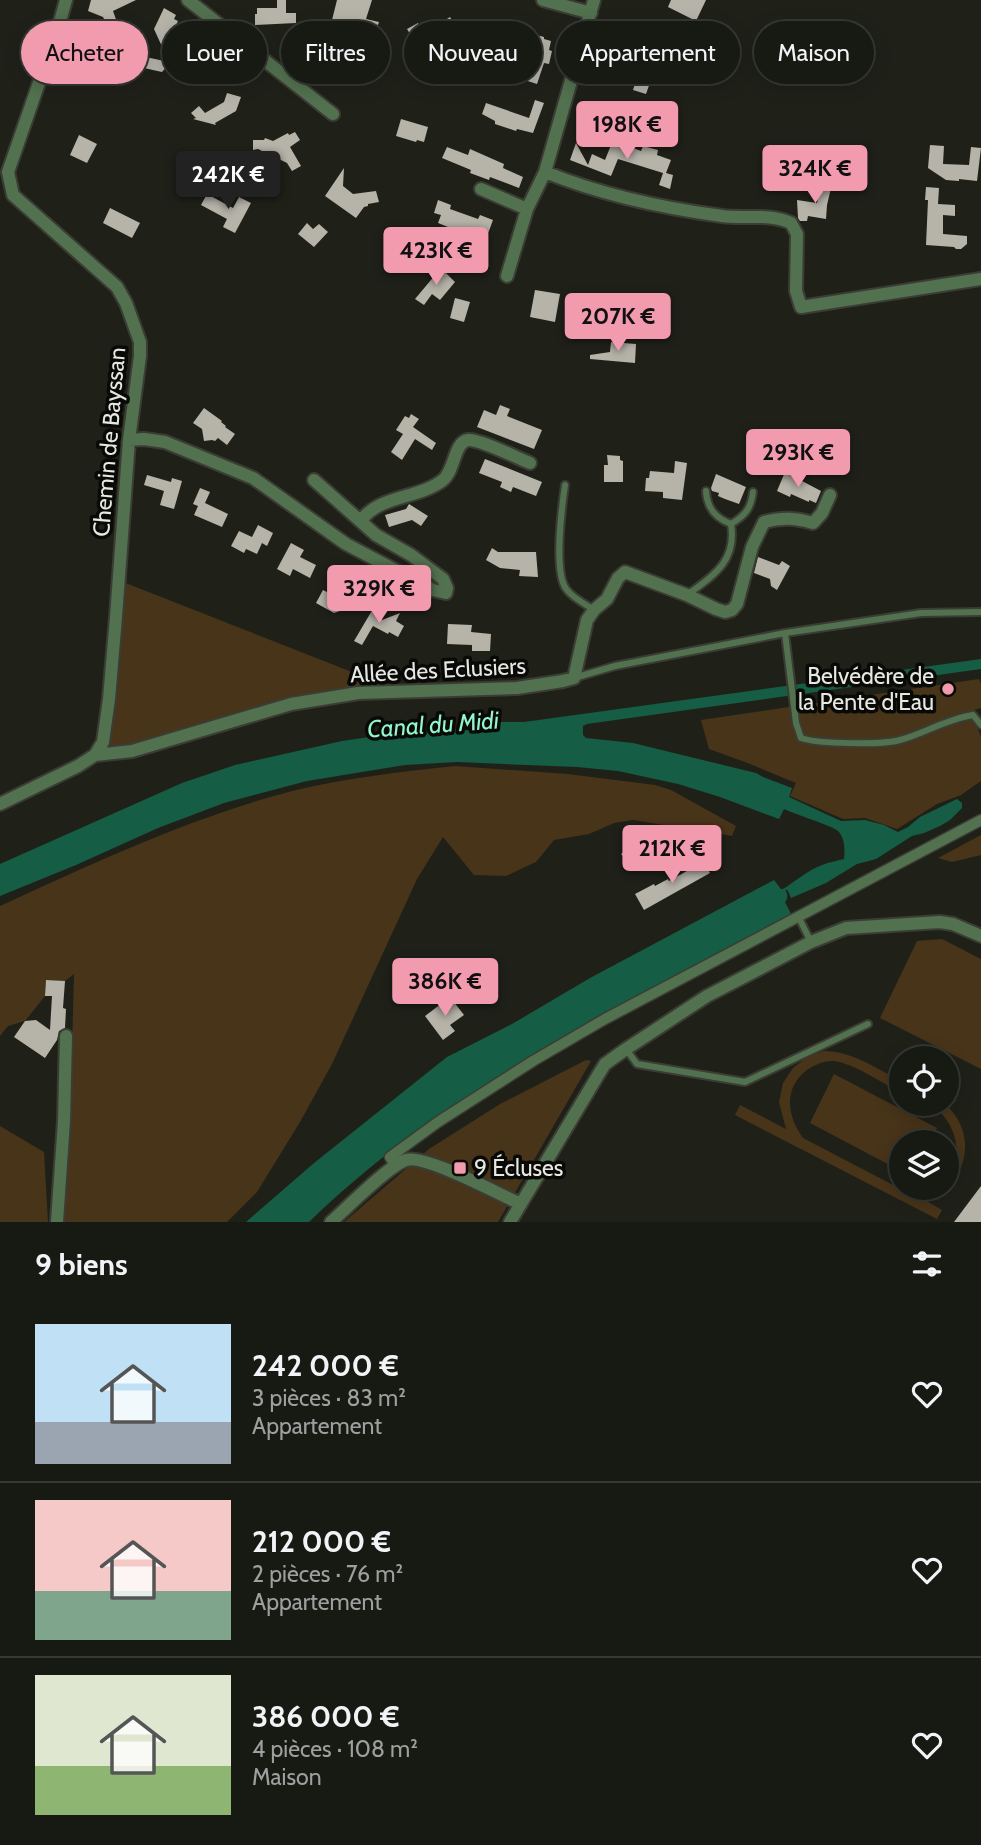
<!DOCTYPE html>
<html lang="fr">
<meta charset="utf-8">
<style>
body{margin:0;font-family:Cabin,sans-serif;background:#20221c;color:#f1f3f6;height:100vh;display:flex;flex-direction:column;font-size:26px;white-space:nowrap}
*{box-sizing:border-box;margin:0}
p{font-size:23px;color:#9ea0a0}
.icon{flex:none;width:38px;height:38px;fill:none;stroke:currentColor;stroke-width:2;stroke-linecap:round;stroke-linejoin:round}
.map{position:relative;height:1222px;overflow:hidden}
.panel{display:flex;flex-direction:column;background:#171913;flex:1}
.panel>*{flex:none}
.hud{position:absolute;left:21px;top:21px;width:940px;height:63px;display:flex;gap:14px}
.controls{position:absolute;left:889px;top:1046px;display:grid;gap:14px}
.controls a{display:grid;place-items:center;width:70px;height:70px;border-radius:50%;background:#171913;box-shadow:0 4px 18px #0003,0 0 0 2px #363833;font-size:35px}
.price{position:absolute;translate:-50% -60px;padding:0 16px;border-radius:7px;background:#f29aae;color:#111;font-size:23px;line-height:46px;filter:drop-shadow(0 2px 4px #0008)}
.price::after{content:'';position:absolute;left:50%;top:42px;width:21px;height:16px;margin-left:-10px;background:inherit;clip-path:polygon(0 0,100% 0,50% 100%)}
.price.current{background:#222;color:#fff}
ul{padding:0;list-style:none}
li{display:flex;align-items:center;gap:21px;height:175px;padding:0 35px}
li+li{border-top:2px solid #363833}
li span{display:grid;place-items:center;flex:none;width:196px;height:140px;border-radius:0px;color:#555}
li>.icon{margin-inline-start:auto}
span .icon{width:84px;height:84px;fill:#fffc;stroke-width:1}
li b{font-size:30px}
h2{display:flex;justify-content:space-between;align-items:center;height:84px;padding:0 35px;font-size:30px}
.chip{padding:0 24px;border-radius:32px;background:#171913;box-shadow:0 4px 18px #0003,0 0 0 2px #363833;font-size:24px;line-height:63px}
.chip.current{background:#f29aae;color:#111}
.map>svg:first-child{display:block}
.green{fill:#483419}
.water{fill:#155d44}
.building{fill:#b6b3a9}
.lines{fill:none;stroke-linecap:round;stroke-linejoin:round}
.service-casing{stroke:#3b3d35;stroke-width:10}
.pedestrian-casing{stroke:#3b3d35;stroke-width:13}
.minor-casing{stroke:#3b3d35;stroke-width:16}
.service{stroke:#52714f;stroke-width:6}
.pedestrian{stroke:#52714f;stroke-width:10}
.minor{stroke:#52714f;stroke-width:12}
.poi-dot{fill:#f29aae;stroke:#090a07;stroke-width:2.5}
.labels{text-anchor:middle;stroke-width:7;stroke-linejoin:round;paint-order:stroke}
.street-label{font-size:23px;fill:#e6e8e2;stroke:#090a07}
.poi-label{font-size:23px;fill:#e6e8e2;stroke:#090a07;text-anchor:end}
.water-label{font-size:24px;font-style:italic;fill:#93f6cc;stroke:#090a07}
</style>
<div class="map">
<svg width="981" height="1222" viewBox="0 0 981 1222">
<rect width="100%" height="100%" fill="#1f2119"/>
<path class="green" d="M118 580 395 689 358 693 95 755 103 742Z
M979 679 981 684V708L971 711 981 737V781L961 795 937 804 897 829 865 818 843 819 790 796 796 783 745 762 709 749 701 720Z
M455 766 568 774 655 785 671 790 736 826 732 836 633 820 614 823 589 834 554 840 536 862 506 876 474 875 443 837 417 879 332 1064 300 1122 257 1192 227 1222H63L70 1128 74 974 65 981 46 980 45 996 25 1021 8 1026 0 1036V906C94 863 192 817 292 791 345 778 400 772 455 766Z
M981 835V855L952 862 938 858Z
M942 939 981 959V1069L880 1018 917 941Z
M824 1051C852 1051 877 1069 901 1081V1093C884 1084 850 1061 832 1061 823 1061 814 1065 807 1070 783 1088 787 1116 803 1138L897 1187 912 1190 947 1188C947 1171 953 1167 956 1151 958 1139 949 1119 939 1112 934 1109 929 1107 924 1104H945C966 1123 971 1149 958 1174 955 1180 950 1187 944 1191 938 1195 930 1197 923 1199L942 1210 937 1219 735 1115 740 1105 786 1129 779 1102 783 1083 793 1068 807 1057Z
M586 1060 591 1061 498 1222H344L429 1149 500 1104Z
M834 1074 937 1128 929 1143H901V1171L810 1123Z
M0 1126 44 1152 48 1222H0Z"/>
<path class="water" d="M981 659V669L587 724 583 726V735L586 738 633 743 756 773 763 777 792 788 789 797 841 821 865 820 884 825 898 832 908 827 920 817 957 799 962 803V808L950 820 940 826 924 833 912 836 876 859 857 864 826 883 791 898 788 891 785 889C787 893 789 898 785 902L791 914C729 948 665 980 603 1014 498 1073 396 1138 309 1222H246L314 1163 447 1057 512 1024 590 978 774 880 781 889H783C796 881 808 870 822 865 829 862 837 861 844 859 845 850 845 838 838 831 833 826 794 814 784 809L779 819 720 797 678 784 618 771 577 767 457 762 405 765 307 781 224 803 158 828 76 865 0 896V864L182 783 235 765 342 741 404 732 488 727 491 726V722H524Z"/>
<path class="building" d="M91 0H136L113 11 118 25 109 29 103 17 88 11Z
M277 0H286V13H296V23L255 25V14H257V8H277Z
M337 0H372L366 19 379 22 376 31 332 20Z
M671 0H706L696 21 668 7Z
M164 8 176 15 174 19 178 21 169 39 182 49 162 72 135 66 129 53 138 49 141 56 169 62 154 29Z
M450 17 462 36 447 46 444 41 433 47 428 41 418 47 407 29 418 23 421 28 424 27 427 32Z
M529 33 544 37V39L551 41 549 50 552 51 549 64 544 63 537 84 512 76 521 34 528 35Z
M648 47 660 52 655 65 649 69 653 74 646 94 633 90 638 74 612 66 615 55 631 59 633 55 639 57 646 53Z
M227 93 241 97 236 111 215 123 216 125 193 119 196 118 191 113 199 106 205 113 224 102Z
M535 100 544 103 533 133 517 129 516 131 495 124V121L482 114 486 103 529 118Z
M401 119 428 127 424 142 417 140 416 142 396 136Z
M295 132 300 140 290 147 301 166 292 171 287 163 258 149 253 150V140H264L265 138 273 141 288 133 289 135Z
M79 135 97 144 87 163 70 155Z
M613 140 641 151 643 146 658 150 657 155 671 160 666 173 673 175 670 189 659 185 663 173 618 159 611 176 570 160 576 143 588 165 592 154 605 160Z
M930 145 944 146 943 164 969 165 971 147 981 148 977 181 959 179V181L946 180 928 168Z
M447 147 468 155 470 149 504 164 503 168 523 177 519 188 490 177 489 180 470 173 471 170 442 158Z
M344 168 343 186 353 194 376 191 379 202 368 204V206L364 207 356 218 325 196Z
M822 182 832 184 827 205 826 219 808 216 807 221H800L798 218 797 200 817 203Z
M926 187 939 188 938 204 955 205V216L943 215V234L967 236V244L961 249H956L954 247 926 245 928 200H925Z
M207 194 233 208 239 197 251 203 235 233 223 227 227 219 201 205Z
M438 200 451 205 450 209 478 219 480 215 493 220 482 250 470 246 472 240 447 230 448 227 438 223 441 215 434 213Z
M110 208 140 223 132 238 103 223Z
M307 223 313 229 319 224 328 232 314 247 298 234Z
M441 268 455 282 440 300 432 294 424 305 415 299Z
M535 290 560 294 555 322 530 317Z
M455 298 470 302 464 322 450 318Z
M611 342 636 344 635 363 590 359V355L610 352Z
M500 405 510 409 507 416 542 430 534 449 477 427 484 410 496 415Z
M204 408 222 421 221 422 226 426 225 427 235 434 227 445 218 438 215 441 212 440 204 441 202 429 193 423Z
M411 414 419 419 413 427 436 443 432 450 415 439 402 460 391 452 403 434 396 430 405 416 409 418Z
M607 455 620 456V460L623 461V482H604V465H608Z
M485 459 542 482 536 496 513 487 511 492 500 487 502 482 479 473Z
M675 461 687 463 682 500 663 498V492L645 491 646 478H649L650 471 674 473Z
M785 472 821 491 816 503 809 500V502L791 494 790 497 777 491Z
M716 474 746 487 739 504 725 499 718 496 719 493 712 491 711 488Z
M147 475 171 482 172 478 182 481 174 509 160 505 164 491 144 485Z
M200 488 210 492 205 503 228 514 222 527 194 515 198 506 193 504Z
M409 504 428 516 421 526 412 520 389 527 385 515 406 509Z
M258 525 273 533 267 546 262 543 257 554 246 549 244 553 231 546 239 531 252 537Z
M291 543 304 550 300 557 316 565 310 578 293 569 290 576 277 569Z
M492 548 498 552H536L538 577 519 576 520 570 500 568 486 560Z
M758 557 779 565 782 561 790 566 777 590 771 586 770 579 754 573Z
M323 590 333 595 350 591 355 606 334 613 316 603Z
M377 602 382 620 400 613 396 621 404 626 398 637 389 632 388 634 373 626 362 645 354 641Z
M448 624 472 625 471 632 491 634 490 651H472V645L447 644Z
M652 827 661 838 630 865 621 854Z
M701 857 710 873 644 910 635 894 654 884 655 886 668 879 669 881 694 867 692 862Z
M46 980 65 981 63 1008 66 1009 65 1028 59 1031 57 1040 45 1058 14 1037 25 1021 36 1020 50 1030 52 996H45Z
M450 997 464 1015 450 1025 455 1031 443 1040 425 1016Z
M981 1186V1222H954Z"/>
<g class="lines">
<g class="service-casing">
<path id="service" d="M565 485C562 506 553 574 567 590 573 598 585 604 594 610
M731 524C746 515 751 508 753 492
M687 595C714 575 737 561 731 524 715 518 707 508 706 491
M785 633 796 723 801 738C818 744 883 745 900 740 925 733 947 719 973 715L981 725
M574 678 615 666 785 633 921 613 981 612
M798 916 811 942
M626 1049 637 1064 745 1082 868 1024"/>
</g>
<g class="pedestrian-casing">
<path id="pedestrian" d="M395 1165 390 1157 438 1122 533 1061 605 1019 981 820"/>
</g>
<g class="minor-casing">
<path id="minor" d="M188 0 333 114
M543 0 591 13
M545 172C602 195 662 208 722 216 745 219 770 213 791 223L797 234 796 291 801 307 981 279
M481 189 527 209
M507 276 527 209 545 172 594 0
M129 440 144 439 165 442 253 478 346 544 433 590 446 593 447 588 443 579 411 555 376 535 314 480
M361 521C378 495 419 499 443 480 455 470 454 442 468 440 480 439 517 458 530 463
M95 755 132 751 291 704 358 693 517 688 563 681 574 678 587 620 594 610 607 599 618 578 625 572 687 595 716 609 725 612 732 610 737 604 752 547 764 522C782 517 796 518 813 523L822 513 830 495
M0 804 78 766 95 755 103 742 109 699 116 617 129 440 140 356V342L126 303 117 287 13 195 8 172 59 25 66 0
M57 1222 64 1121 66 1036
M331 1222C348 1207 388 1166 406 1160 425 1154 500 1195 521 1204
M510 1222 600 1072 605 1064 626 1049 707 996 811 942 846 928 940 922 953 924 981 936"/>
</g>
<use href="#service" class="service"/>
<use href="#pedestrian" class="pedestrian"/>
<use href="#minor" class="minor"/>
</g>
<g class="poi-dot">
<circle cx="948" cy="689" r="7"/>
<rect x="453" y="1161" width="14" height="14" rx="3.5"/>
</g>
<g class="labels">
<g class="street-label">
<text transform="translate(109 442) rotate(-85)" y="8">Chemin de Bayssan</text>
<text transform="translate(438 670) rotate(-3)" y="8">Allée des Eclusiers</text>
</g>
<g class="poi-label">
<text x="934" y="684">Belvédère de<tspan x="934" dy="26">la Pente d'Eau</tspan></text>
<text x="474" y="1176" text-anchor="start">9 Écluses</text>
</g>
<g class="water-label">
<text transform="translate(433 725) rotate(-4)" y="8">Canal du Midi</text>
</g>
</g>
</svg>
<div class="controls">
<a><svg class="icon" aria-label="locate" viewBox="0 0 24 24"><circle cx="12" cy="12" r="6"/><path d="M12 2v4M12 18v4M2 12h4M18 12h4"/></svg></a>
<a><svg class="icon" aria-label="layers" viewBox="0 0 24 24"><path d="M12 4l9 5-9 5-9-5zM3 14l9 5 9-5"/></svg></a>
</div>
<b class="price" style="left:627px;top:161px">198K €</b>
<b class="price" style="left:815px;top:205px">324K €</b>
<b class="price current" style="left:228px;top:211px">242K €</b>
<b class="price" style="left:436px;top:287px">423K €</b>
<b class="price" style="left:618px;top:353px">207K €</b>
<b class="price" style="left:798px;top:489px">293K €</b>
<b class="price" style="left:379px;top:625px">329K €</b>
<b class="price" style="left:672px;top:885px">212K €</b>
<b class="price" style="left:445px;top:1018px">386K €</b>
<div class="hud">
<a class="chip current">Acheter</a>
<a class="chip">Louer</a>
<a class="chip">Filtres</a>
<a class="chip">Nouveau</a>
<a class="chip">Appartement</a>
<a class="chip">Maison</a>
</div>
</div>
<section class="panel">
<h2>9 biens<svg class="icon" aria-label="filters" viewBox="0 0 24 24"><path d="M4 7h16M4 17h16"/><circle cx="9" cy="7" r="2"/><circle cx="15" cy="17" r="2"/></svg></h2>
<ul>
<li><span style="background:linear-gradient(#bfe0f5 70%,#9aa5b1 0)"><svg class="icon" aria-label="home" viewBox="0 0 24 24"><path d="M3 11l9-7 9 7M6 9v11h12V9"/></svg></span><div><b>242 000 €</b><p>3 pièces · 83 m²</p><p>Appartement</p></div><svg class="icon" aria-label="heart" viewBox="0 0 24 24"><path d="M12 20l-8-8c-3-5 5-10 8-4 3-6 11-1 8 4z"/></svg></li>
<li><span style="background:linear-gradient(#f6c9c9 65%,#7fa58c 0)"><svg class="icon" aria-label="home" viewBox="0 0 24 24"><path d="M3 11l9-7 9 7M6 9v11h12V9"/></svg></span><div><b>212 000 €</b><p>2 pièces · 76 m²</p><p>Appartement</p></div><svg class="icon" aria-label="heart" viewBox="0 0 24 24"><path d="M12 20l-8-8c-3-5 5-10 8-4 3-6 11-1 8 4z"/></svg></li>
<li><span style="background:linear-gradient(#dfe7d0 65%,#8fb573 0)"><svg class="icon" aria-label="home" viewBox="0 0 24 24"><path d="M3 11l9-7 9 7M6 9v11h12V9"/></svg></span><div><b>386 000 €</b><p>4 pièces · 108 m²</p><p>Maison</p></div><svg class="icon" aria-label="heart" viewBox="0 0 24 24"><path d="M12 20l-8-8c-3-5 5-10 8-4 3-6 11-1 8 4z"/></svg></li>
</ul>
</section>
